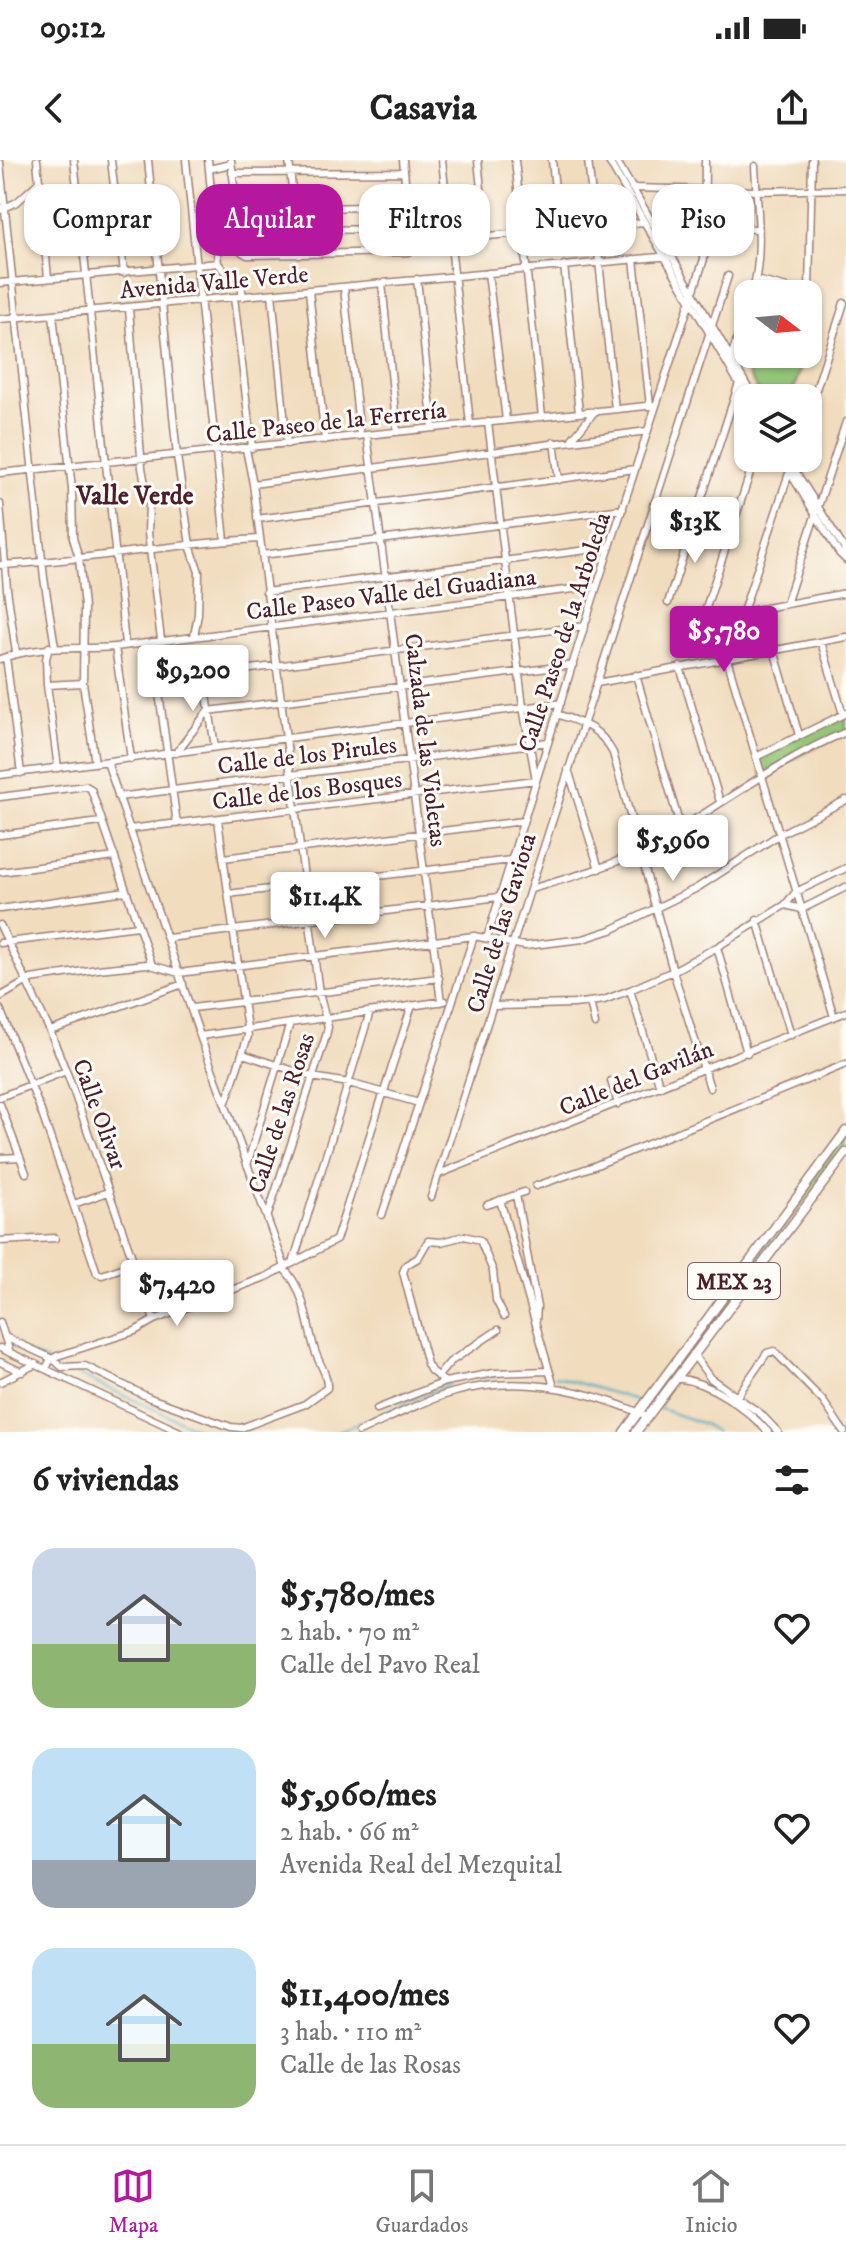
<!DOCTYPE html>
<html lang="es">
<meta charset="utf-8">
<style>
body{margin:0;font-family:"IM FELL DW Pica",serif;background:#f6f6f6;color:#222;height:100vh;display:flex;flex-direction:column;font-size:30px;white-space:nowrap}
*{box-sizing:border-box;margin:0}
p{font-size:26px;color:#767676}
.icon{flex:none;width:44px;height:44px;fill:none;stroke:currentColor;stroke-width:2;stroke-linecap:round;stroke-linejoin:round}
.map{position:relative;height:1272px;overflow:hidden}
.drawer{display:flex;flex-direction:column;background:#fff;flex:1}
.drawer>*{flex:none}
.top-card{position:absolute;left:24px;top:24px;width:798px;height:72px;display:flex;gap:16px}
.needle{width:52px;rotate:106deg}
.tools{position:absolute;left:734px;top:120px;display:grid;gap:16px}
.tools a{display:grid;place-items:center;width:88px;height:88px;border-radius:16px;background:#fff;box-shadow:0 2px 6px #0004;font-size:40px}
.price{position:absolute;translate:-50% -68px;padding:0 18px;border-radius:8px;background:#fff;color:#222;font-size:26px;line-height:52px;filter:drop-shadow(0 2px 4px #0008)}
.price::after{content:'';position:absolute;left:50%;top:48px;width:24px;height:18px;margin-left:-12px;background:inherit;clip-path:polygon(0 0,100% 0,50% 100%)}
.price.active{background:#b5179e;color:#fff}
ul{padding:0;list-style:none}
li{display:flex;align-items:center;gap:24px;height:200px;padding:0 32px}
li span{display:grid;place-items:center;flex:none;width:224px;height:160px;border-radius:24px;color:#555}
li>.icon{margin-inline-start:auto}
span .icon{width:96px;height:96px;fill:#fffc;stroke-width:1}
li b{font-size:34px}
h2{display:flex;justify-content:space-between;align-items:center;height:96px;padding:0 32px;font-size:34px}
.tag{padding:0 28px;border-radius:24px;background:#fff;box-shadow:0 2px 6px #0004;font-size:28px;line-height:72px}
.tag.active{background:#b5179e;color:#fff}
.status{display:flex;justify-content:space-between;align-items:center;height:56px;padding:0 40px;background:#fff;direction:ltr}
.status svg{height:22px;fill:currentColor}
header{display:flex;justify-content:space-between;align-items:center;height:104px;padding:0 32px;background:#fff;font-size:36px;font-weight:700}
.tabs{display:flex;justify-content:space-around;align-items:center;height:112px;border-top:2px solid #e0e0e0;background:#fff;font-size:22px;color:#767676}
.tabs a{display:grid;justify-items:center;gap:4px}
.tabs .active{color:#b5179e}
.map>svg:first-child{display:block}
.green{fill:#93c677;stroke:#6e7251;stroke-width:2}
.lines{fill:none;stroke-linecap:round;stroke-linejoin:round}
.stream{stroke:#3da9bd;stroke-width:2}
.minor-casing{stroke:#9e7e74;stroke-width:9}
.major-casing{stroke:#9e7e74;stroke-width:11}
.minor{stroke:#fff;stroke-width:6}
.major{stroke:#fff;stroke-width:8}
.labels{text-anchor:middle;stroke-width:6;stroke-linejoin:round;paint-order:stroke}
.shield{fill:#fdfcf7;stroke:#806168;stroke-width:2}
.shield-label{font-size:22px;font-weight:bold;fill:#4a1f2b}
.street-label{font-size:24px;fill:#4a1f2b;stroke:#fdfcf7}
.neighbourhood-label{font-size:26px;font-weight:bold;fill:#4a1f2b;stroke:#fdfcf7}
</style>
<div class="status"><b>09:12</b><svg viewBox="0 0 49 12"><path d="M0 12V9h3v3zM5 12V6h3v6zM10 12V3h3v9zM15 12V0h3v12zM26 1h20v11H26zM47 4h2v5h-2z"/></svg></div>
<header><svg class="icon" aria-label="back" viewBox="0 0 24 24"><path d="M15 5l-7 7 7 7"/></svg>Casavia<svg class="icon" aria-label="share" viewBox="0 0 24 24"><path d="M12 15V3M7 8l5-5 5 5M5 13v7h14v-7"/></svg></header>
<div class="map">
<svg width="846" height="1272" viewBox="0 0 846 1272">
<rect width="100%" height="100%" fill="#fdfcf7"/>
<filter id="ink" filterUnits="userSpaceOnUse"><feTurbulence type="fractalNoise" baseFrequency=".0125" numOctaves="2"/><feDisplacementMap in="SourceGraphic" scale="16" xChannelSelector="R" yChannelSelector="G"/><feConvolveMatrix kernelMatrix="1 2 1 2 8 2 1 2 1" color-interpolation-filters="sRGB"/></filter>
<filter id="wash" filterUnits="userSpaceOnUse"><feTurbulence type="fractalNoise" baseFrequency=".006" numOctaves="4" result="noise"/><feDisplacementMap in="SourceGraphic" scale="32" xChannelSelector="R" yChannelSelector="G"/><feGaussianBlur stdDeviation="1.8" result="paint"/><feColorMatrix in="noise" values="0 0 0 0 0 0 0 0 0 0 0 0 0 0 0 0 0 1.4 0 .05"/><feComposite in="paint" operator="in"/></filter>
<g filter="url(#wash)">
<rect width="100%" height="100%" fill="#f1dcbd"/>
<path class="green" d="M748 161V194H805L791 238H762L738 196Z
M846 554V572L762 615 757 596Z
M846 975V986L699 1181 695 1178Z"/>
<g class="lines">
<path class="stream" d="M8 1184 47 1201
M67 1210 205 1272
M555 1216 636 1240
M484 1218 497 1216
M658 1248 704 1264 716 1272
M337 1272 450 1224"/>
</g>
</g>
<g filter="url(#ink)">
<g class="lines">
<g class="minor-casing">
<path id="minor" d="M37 0 48 118
M74 0 125 484
M111 0 124 113
M148 0 177 296 190 385 199 412 198 454 194 476
M186 0 225 381
M208 0 218 103
M231 0 242 92 247 95 409 92 411 83 403 0
M289 0 299 95
M442 0 470 264
M478 0 486 76
M515 0 542 257
M552 0 559 68
M588 0 615 249
M608 0 748 239
M616 0 754 238
M0 3 44 418 55 487
M209 9 231 4
M232 13 404 12
M632 28 756 31 846 29
M0 50 17 42 40 21
M237 50 408 46
M704 68 758 69
M240 74 296 70 410 69
M194 75 214 73
M411 83 644 62
M216 87 241 85
M634 99 650 246
M218 103 224 111 240 118 243 137
M564 105 579 253
M488 113 506 260
M417 119 433 268
M756 120 803 132 809 130 812 0
M0 123 218 103
M382 123 397 272
M344 128 360 276
M309 131 325 280
M272 134 287 284
M752 134C764 94 757 47 755 6
M234 137 252 288
M129 149 142 308 149 344 148 373 161 480
M53 154 72 329 73 378 79 398 84 447 83 523 95 603
M0 159 670 96
M731 198 748 145
M808 254 844 143
M367 275 441 842
M572 279 595 251
M554 282 559 320
M246 289 253 324 319 833 328 867 326 876 267 1058
M755 298 703 457 706 459 846 433
M781 298 839 393 846 400
M787 298 844 388 846 397
M0 313 656 245
M253 324 647 271
M0 344 7 429 16 492
M653 345 730 370
M257 359 635 309
M262 395 623 349
M0 405C87 401 172 383 259 379
M266 432 610 387
M668 443 739 223
M786 444 846 262
M743 452 794 298
M152 482 177 664
M821 482 843 554
M49 487 46 499 47 525 58 608
M115 487 131 599
M774 490 799 575
M6 497 21 613
M0 499C41 484 73 490 115 487L597 426
M727 499 834 857
M680 507 720 642
M636 515 680 666
M204 516 215 587
M157 521 585 466
M597 523 846 477
M47 525 83 523
M557 554C584 564 598 566 613 593L673 811 710 928
M176 593 208 551 573 505
M756 597 846 553
M107 602 200 876 285 1107
M568 609 599 709
M0 615 561 543
M0 637 86 626 91 629 152 805
M118 637 548 582
M218 660 248 876 226 942
M129 669 536 620 523 547 488 262
M0 675 101 662
M223 698 523 661
M0 712 115 697
M531 729C568 718 607 708 642 690 712 654 772 602 846 572
M228 734 511 700
M785 745 802 749 846 727
M0 749 126 731
M757 760 791 875
M0 765 50 871 70 921 154 1160
M168 778 499 737
M487 778 597 426 704 99 705 1
M0 783 138 766
M717 787 747 893
M630 830 660 927
M0 837 31 819 98 809 147 804 179 813 474 776 525 786 583 779 611 770 697 728 780 674 846 640
M590 842 595 864
M494 846 574 844 604 840 630 830 673 811 717 787 785 745 796 732 846 708
M192 848 439 818
M0 849 41 951 97 1113 102 1115 133 1104
M50 871 183 824
M200 876 445 841
M243 894 312 917 349 923 419 943
M611 921 618 944
M0 937 66 911
M0 944 26 1013
M0 998 20 997
M247 1005 290 863
M439 1014 846 852
M536 1026 594 1006 846 904
M516 1035 537 1147 536 1160
M431 1037 728 116
M500 1040 554 1227
M74 1044 108 1032
M487 1045 524 1032
M382 1055 474 776
M0 1081 55 1078
M293 1103 370 852
M0 1162 10 1193
M5 1177 53 1199 62 1207 85 1206 150 1238 231 1267 241 1268 305 1244 327 1228C328 1214 319 1204 315 1191 307 1165 305 1128 283 1108
M0 1188 180 1272
M693 1194 710 1218 761 1254 778 1272
M0 1202 22 1212
M46 1208 50 1201 57 1196 135 1171 154 1160 268 1116 336 1080 412 845
M438 1216 450 1202 498 1170
M676 1218C711 1222 745 1247 768 1272
M0 1222 36 1204
M445 1222 431 1211 427 1204 403 1112 406 1105 418 1098 428 1081 441 1082 464 1076 480 1080 493 1111 496 1140 504 1156
M733 1242 767 1193 774 1191 823 1241 844 1272
M377 1249 445 1222 494 1213 548 1211
M359 1272C390 1258 422 1241 455 1232 520 1214 588 1230 647 1256"/>
</g>
<g class="major-casing">
<path id="major" d="M624 1272 846 971
M636 1272 846 993"/>
</g>
<use href="#minor" class="minor"/>
<use href="#major" class="major"/>
</g>
</g>
<g class="labels">
<rect class="shield" x="688" y="1103" width="92" height="36" rx="6"/>
<g class="shield-label">
<text x="734" y="1129">MEX 23</text>
</g>
<g class="street-label">
<text transform="translate(214 122) rotate(-5)" y="8">Avenida Valle Verde</text>
<text transform="translate(326 262) rotate(-6)" y="8">Calle Paseo de la Ferrería</text>
<text transform="translate(391 434) rotate(-7)" y="8">Calle Paseo Valle del Guadiana</text>
<text transform="translate(564 472) rotate(-72)" y="8">Calle Paseo de la Arboleda</text>
<text transform="translate(426 580) rotate(83)" y="8">Calzada de las Violetas</text>
<text transform="translate(307 595) rotate(-7)" y="8">Calle de los Pirules</text>
<text transform="translate(307 630) rotate(-7)" y="8">Calle de los Bosques</text>
<text transform="translate(501 763) rotate(-73)" y="8">Calle de las Gaviota</text>
<text transform="translate(636 918) rotate(-22)" y="8">Calle del Gavilán</text>
<text transform="translate(281 953) rotate(-72)" y="8">Calle de las Rosas</text>
<text transform="translate(100 954) rotate(70)" y="8">Calle Olivar</text>
</g>
<g class="neighbourhood-label">
<text x="135" y="344">Valle Verde</text>
</g>
</g>
</svg>
<div class="tools">
<a><svg class="needle" viewBox="-14 -14 28 28"><path d="M0-13l5 13h-10z" fill="#e53935"/><path d="M0 13l5-13h-10z" fill="#767676"/></svg></a>
<a><svg class="icon" aria-label="layers" viewBox="0 0 24 24"><path d="M12 4l9 5-9 5-9-5zM3 14l9 5 9-5"/></svg></a>
</div>
<b class="price" style="left:695px;top:405px">$13K</b>
<b class="price active" style="left:724px;top:514px">$5,780</b>
<b class="price" style="left:193px;top:553px">$9,200</b>
<b class="price" style="left:673px;top:723px">$5,960</b>
<b class="price" style="left:325px;top:780px">$11.4K</b>
<b class="price" style="left:177px;top:1168px">$7,420</b>
<div class="top-card">
<a class="tag">Comprar</a>
<a class="tag active">Alquilar</a>
<a class="tag">Filtros</a>
<a class="tag">Nuevo</a>
<a class="tag">Piso</a>
</div>
</div>
<section class="drawer">
<h2>6 viviendas<svg class="icon" aria-label="filters" viewBox="0 0 24 24"><path d="M4 7h16M4 17h16"/><circle cx="9" cy="7" r="2"/><circle cx="15" cy="17" r="2"/></svg></h2>
<ul>
<li><span style="background:linear-gradient(#c9d6e8 60%,#8fb573 0)"><svg class="icon" aria-label="home" viewBox="0 0 24 24"><path d="M3 11l9-7 9 7M6 9v11h12V9"/></svg></span><div><b>$5,780/mes</b><p>2 hab. · 70 m²</p><p>Calle del Pavo Real</p></div><svg class="icon" aria-label="heart" viewBox="0 0 24 24"><path d="M12 20l-8-8c-3-5 5-10 8-4 3-6 11-1 8 4z"/></svg></li>
<li><span style="background:linear-gradient(#bfe0f5 70%,#9aa5b1 0)"><svg class="icon" aria-label="home" viewBox="0 0 24 24"><path d="M3 11l9-7 9 7M6 9v11h12V9"/></svg></span><div><b>$5,960/mes</b><p>2 hab. · 66 m²</p><p>Avenida Real del Mezquital</p></div><svg class="icon" aria-label="heart" viewBox="0 0 24 24"><path d="M12 20l-8-8c-3-5 5-10 8-4 3-6 11-1 8 4z"/></svg></li>
<li><span style="background:linear-gradient(#bfe0f5 60%,#8fb573 0)"><svg class="icon" aria-label="home" viewBox="0 0 24 24"><path d="M3 11l9-7 9 7M6 9v11h12V9"/></svg></span><div><b>$11,400/mes</b><p>3 hab. · 110 m²</p><p>Calle de las Rosas</p></div><svg class="icon" aria-label="heart" viewBox="0 0 24 24"><path d="M12 20l-8-8c-3-5 5-10 8-4 3-6 11-1 8 4z"/></svg></li>
</ul>
</section>
<nav class="tabs">
<a class="active"><svg class="icon" aria-label="map" viewBox="0 0 24 24"><path d="M3 6l6-2 6 2 6-2v14l-6 2-6-2-6 2zM9 4v14M15 6v14"/></svg>Mapa</a>
<a><svg class="icon" aria-label="saved" viewBox="0 0 24 24"><path d="M7 4h10v16l-5-4-5 4z"/></svg>Guardados</a>
<a><svg class="icon" aria-label="home" viewBox="0 0 24 24"><path d="M3 11l9-7 9 7M6 9v11h12V9"/></svg>Inicio</a>
</nav>
